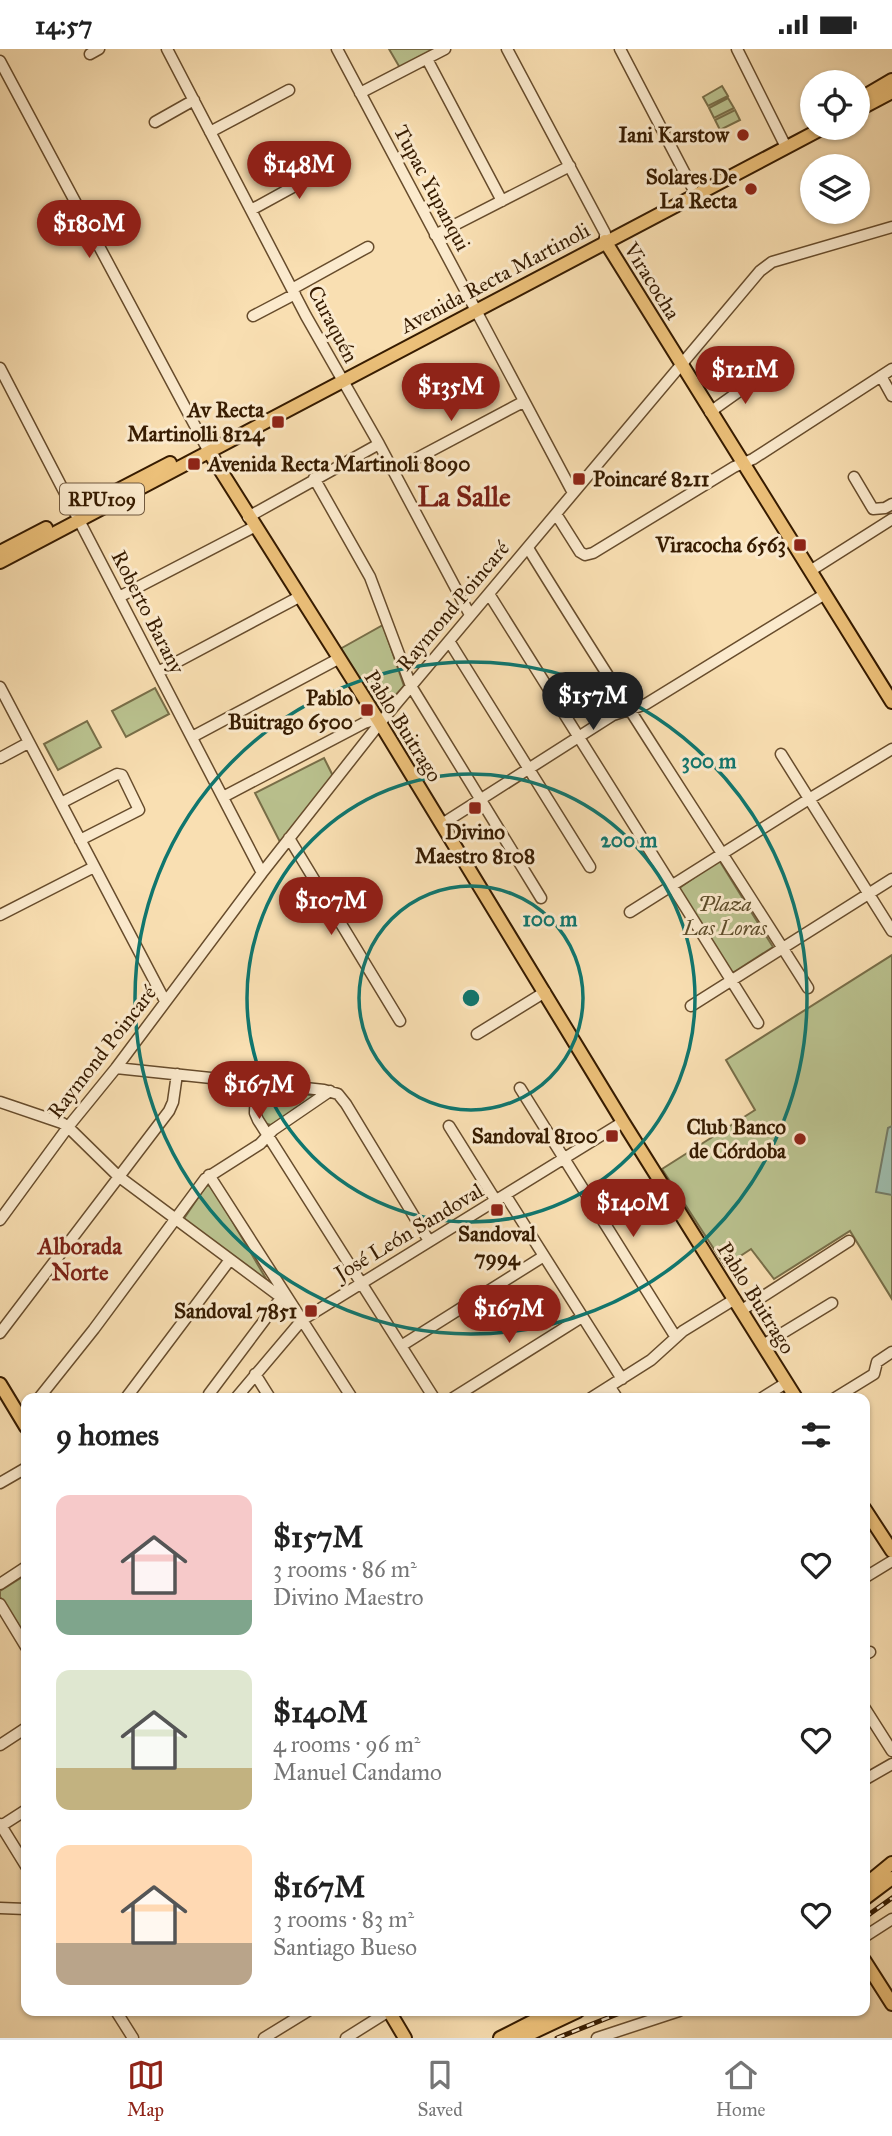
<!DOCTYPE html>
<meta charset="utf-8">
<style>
body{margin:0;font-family:"IM FELL Great Primer",serif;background:#f6f6f6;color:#222;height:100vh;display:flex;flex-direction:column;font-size:26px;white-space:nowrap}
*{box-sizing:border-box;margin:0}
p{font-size:23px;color:#767676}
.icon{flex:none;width:38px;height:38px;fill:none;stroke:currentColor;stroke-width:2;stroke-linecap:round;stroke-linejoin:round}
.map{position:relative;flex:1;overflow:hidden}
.sheet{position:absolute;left:21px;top:1344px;width:849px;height:623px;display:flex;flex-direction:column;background:#fff;border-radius:14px;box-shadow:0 2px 5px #0004}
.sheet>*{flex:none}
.controls{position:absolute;left:800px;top:21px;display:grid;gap:14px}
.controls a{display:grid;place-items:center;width:70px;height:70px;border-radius:50%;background:#fff;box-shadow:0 2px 5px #0004;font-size:35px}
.price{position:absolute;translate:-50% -60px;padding:0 16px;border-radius:24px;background:#8f2418;color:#fff;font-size:23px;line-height:46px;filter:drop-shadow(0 2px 4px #0008)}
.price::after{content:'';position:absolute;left:50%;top:42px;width:21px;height:16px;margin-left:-10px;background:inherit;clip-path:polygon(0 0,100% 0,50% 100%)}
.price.selected{background:#222;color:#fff}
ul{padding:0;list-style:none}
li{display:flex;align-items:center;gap:21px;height:175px;padding:0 35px}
li span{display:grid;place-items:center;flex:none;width:196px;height:140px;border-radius:14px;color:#555}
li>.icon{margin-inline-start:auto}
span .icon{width:84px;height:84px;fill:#fffc;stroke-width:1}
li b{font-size:30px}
h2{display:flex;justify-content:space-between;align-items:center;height:84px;padding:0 35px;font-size:30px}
.status{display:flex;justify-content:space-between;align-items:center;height:49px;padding:0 35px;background:#fff;direction:ltr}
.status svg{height:19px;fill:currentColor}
.tabs{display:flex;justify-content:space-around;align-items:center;height:98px;border-top:2px solid #e0e0e0;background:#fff;font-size:19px;color:#767676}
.tabs a{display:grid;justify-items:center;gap:4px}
.tabs .selected{color:#8f2418}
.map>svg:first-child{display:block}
.green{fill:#bac28f;stroke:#786e48;stroke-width:2}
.water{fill:#9ebdad;stroke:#747c68;stroke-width:2}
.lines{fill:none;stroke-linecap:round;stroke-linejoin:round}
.minor-casing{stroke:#674c2c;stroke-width:13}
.major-casing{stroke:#361b00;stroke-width:16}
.minor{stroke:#fbeacd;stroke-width:10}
.major{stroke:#ecc079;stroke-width:12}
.rail-casing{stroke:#361b00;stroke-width:5}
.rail{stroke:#fbeacd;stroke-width:2.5;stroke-dasharray:8;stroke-linecap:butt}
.ring{fill:none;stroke:#0f766e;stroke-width:3.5}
.poi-dot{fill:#8f2418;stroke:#fbeacd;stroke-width:2.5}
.labels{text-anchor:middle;stroke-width:6;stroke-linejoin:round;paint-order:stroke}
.shield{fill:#fbeacd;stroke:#71593e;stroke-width:2}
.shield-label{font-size:19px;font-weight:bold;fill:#361b00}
.poi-label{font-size:21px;font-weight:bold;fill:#361b00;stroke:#fbeacd;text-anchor:end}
.street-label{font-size:21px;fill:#361b00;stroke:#fbeacd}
.park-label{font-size:21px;font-style:italic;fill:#5e4d2b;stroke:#fbeacd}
.neighbourhood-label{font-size:23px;font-weight:bold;fill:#7a1f14;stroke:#fbeacd}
.district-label{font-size:28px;font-weight:bold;fill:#7a1f14;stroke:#fbeacd}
.centre{fill:#0f766e;stroke:#fbeacd;stroke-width:3.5}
.ring-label{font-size:21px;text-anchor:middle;font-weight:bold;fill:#0f766e;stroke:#fbeacd;stroke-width:6;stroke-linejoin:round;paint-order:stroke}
</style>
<div class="status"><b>14:57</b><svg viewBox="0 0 49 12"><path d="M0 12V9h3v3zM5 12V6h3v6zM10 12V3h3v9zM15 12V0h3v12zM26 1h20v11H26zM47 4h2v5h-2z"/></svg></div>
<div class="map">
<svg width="892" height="1989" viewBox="0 0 892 1989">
<rect width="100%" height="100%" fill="#f9dfb2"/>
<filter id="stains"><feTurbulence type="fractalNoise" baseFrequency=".00286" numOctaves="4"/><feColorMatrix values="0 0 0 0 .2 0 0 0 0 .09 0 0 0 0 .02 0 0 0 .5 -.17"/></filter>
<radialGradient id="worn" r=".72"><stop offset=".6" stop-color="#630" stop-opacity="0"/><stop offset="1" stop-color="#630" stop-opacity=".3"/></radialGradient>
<path class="green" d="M389 0H434L400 19Z
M722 37 728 47 708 57 703 48Z
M728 49 734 59 714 69 709 59Z
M735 61 740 71 720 81 715 71Z
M383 576 404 637 379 664 340 600Z
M155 639 169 665 126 688 112 662Z
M87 672 101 698 58 721 44 695Z
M324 709 333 727 281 795 255 744Z
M719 811 773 898 731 925 678 840Z
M892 906V1250L850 1182 774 1230 751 1200 725 1217 662 1120 755 1061 726 1011Z
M262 1040 317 1047 271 1076 264 1074 260 1065Z
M211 1136 268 1233V1235L183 1171 206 1137Z
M24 1527 26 1531V1590L0 1548V1542Z"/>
<path class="water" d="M892 1077V1146L876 1143 888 1079Z"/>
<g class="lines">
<g class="minor-casing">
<path id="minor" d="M167 0 306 267 379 395 470 566
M337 0 573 444
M507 0 605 184V192
M620 0 692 138
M737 0 786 98
M90 5 99 0
M427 10 502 152
M0 12 209 403
M360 44 445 0
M155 73 194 51
M210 83 289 41
M251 161 333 116
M435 186 570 117
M292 240 368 198
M253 267 295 245
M0 319 262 824
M881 327 892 347
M710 363 762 326
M393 422 523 353
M854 428 873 460 885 459 892 455
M314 429 370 528 411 637 541 849
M556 465 580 503 585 506 593 504 734 418 753 410 892 320
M248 468 379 395
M528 499C619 647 715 792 808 939
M810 522 892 470
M489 545 758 974
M119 548 254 478
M449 592 590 818
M158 623 299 548
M0 638 165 952
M192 688 338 610
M781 705 892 882
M0 709 28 694
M223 748 364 674 377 670
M61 754 117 725 122 726 139 761 80 791
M442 775 613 666 646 655 825 545
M289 789 400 972
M630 863 809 750 892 700
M0 866 94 818
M691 957 892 830
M477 985 545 943
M116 1019 324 1041 338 1045 346 1055 429 1192
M256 1035 255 1064 258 1071 434 1349
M520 1039 675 1287
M0 1053 62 1074 68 1078 118 1127 290 1255
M449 1077 496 1152
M209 1126 352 1349
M506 1147 622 1330
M0 1171 68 1078 116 1019 262 824 380 674 760 222 772 213 892 178
M742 1261 849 1192
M0 1284 169 1062 173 1053 177 1025
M763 1296 832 1254
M401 1297 544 1207
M255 1325 270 1349
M610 1338 617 1349
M209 1345 281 1249
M39 1349 94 1280 205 1130 260 1095 273 1081 330 1042
M126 1349 229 1212
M236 1349 302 1271 623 1073
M453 1349 582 1268
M591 1349 651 1311 683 1282 735 1250
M762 1349 786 1334
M835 1349 874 1325 877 1313 892 1303
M0 1434 26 1419
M864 1529 892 1512
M0 1535 26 1518
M0 1555 26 1598
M864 1606 870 1603
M864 1658 892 1702
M0 1696 26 1679
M864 1731 892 1715
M0 1775 26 1817
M1 1777 26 1761
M0 1859 26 1860
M864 1888 892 1870
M116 1962 133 1989
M264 1989 308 1962
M346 1989 389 1962
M597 1989 679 1962"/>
</g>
<g class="major-casing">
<path id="major" d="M858 51 892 31
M858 61 892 43
M605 192 892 653
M209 403 380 674 623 1073 796 1349
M118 441 170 414
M0 503 46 479
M0 513 823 79
M0 1335 26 1378
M864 1459 892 1502
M864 1837 892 1814
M864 1850 892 1829
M864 1911 892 1955
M389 1962 405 1989
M500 1989 553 1962
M521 1989 578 1962"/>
</g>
<use href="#minor" class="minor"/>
<use href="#major" class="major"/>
<g class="rail-casing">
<path id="rail" d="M864 1869 892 1849
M557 1989 625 1962"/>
</g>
<use href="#rail" class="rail"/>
</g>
<g class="ring">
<circle cx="471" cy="949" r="112"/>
<circle cx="471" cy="949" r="224"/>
<circle cx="471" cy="949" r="336"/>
</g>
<g class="poi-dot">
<circle cx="743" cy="86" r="7"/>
<circle cx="751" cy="140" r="7"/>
<rect x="271" y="366" width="14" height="14" rx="3.5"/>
<rect x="187" y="408" width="14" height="14" rx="3.5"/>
<rect x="572" y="423" width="14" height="14" rx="3.5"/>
<rect x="793" y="489" width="14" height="14" rx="3.5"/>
<rect x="360" y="654" width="14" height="14" rx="3.5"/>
<rect x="468" y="752" width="14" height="14" rx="3.5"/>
<rect x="605" y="1080" width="14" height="14" rx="3.5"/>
<circle cx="800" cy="1090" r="7"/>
<rect x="490" y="1154" width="14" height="14" rx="3.5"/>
<rect x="304" y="1255" width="14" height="14" rx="3.5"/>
</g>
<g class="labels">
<rect class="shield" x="60" y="434.5" width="84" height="31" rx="5"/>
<g class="shield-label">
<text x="102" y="457">RPU109</text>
</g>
<g class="poi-label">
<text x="729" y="93">Iani Karstow</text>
<text x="737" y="135">Solares De<tspan x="737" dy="24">La Recta</tspan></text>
<text x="264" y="368">Av Recta<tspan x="264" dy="24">Martinolli 8124</tspan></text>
<text x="208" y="422" text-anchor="start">Avenida Recta Martinoli 8090</text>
<text x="593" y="437" text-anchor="start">Poincaré 8211</text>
<text x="786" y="503">Viracocha 6563</text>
<text x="353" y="656">Pablo<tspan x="353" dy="24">Buitrago 6500</tspan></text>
<text x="475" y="790" text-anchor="middle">Divino<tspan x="475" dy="24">Maestro 8108</tspan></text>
<text x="786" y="1085">Club Banco<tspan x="786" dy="24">de Córdoba</tspan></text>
<text x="598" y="1094">Sandoval 8100</text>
<text x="497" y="1192" text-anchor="middle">Sandoval<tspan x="497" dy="24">7994</tspan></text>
<text x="297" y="1269">Sandoval 7851</text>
</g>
<g class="street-label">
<text transform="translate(432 139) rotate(62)" y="7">Tupac Yupanqui</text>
<text transform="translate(495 229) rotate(-28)" y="7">Avenida Recta Martinoli</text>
<text transform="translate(652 232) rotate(58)" y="7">Viracocha</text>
<text transform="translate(333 275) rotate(62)" y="7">Curaquén</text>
<text transform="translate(453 557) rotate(-50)" y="7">Raymond Poincaré</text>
<text transform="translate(148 563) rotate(63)" y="7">Roberto Barany</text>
<text transform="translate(403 677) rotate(58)" y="7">Pablo Buitrago</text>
<text transform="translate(102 1003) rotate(-52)" y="7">Raymond Poincaré</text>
<text transform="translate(409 1183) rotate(-31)" y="7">José León Sandoval</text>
<text transform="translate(756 1249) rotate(58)" y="7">Pablo Buitrago</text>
</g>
<g class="park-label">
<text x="725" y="862">Plaza<tspan x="725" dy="24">Las Loras</tspan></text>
</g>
<g class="neighbourhood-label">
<text x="80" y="1205">Alborada<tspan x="80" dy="26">Norte</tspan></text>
</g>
<g class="district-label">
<text x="464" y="457">La Salle</text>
</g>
</g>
<circle cx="471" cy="949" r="10" class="centre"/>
<g class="ring-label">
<text x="709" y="719">300 m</text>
<text x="629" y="798">200 m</text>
<text x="550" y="877">100 m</text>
</g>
<rect width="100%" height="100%" filter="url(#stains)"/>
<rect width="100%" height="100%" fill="url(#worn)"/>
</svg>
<div class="controls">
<a><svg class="icon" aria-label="locate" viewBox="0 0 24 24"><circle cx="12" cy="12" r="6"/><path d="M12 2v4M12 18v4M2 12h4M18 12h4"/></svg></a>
<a><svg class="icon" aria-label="layers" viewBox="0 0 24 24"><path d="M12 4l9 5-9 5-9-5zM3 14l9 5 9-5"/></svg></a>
</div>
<b class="price" style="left:299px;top:152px">$148M</b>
<b class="price" style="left:89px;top:211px">$180M</b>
<b class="price" style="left:745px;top:357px">$121M</b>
<b class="price" style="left:451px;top:374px">$135M</b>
<b class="price selected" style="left:593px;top:683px">$157M</b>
<b class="price" style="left:331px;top:888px">$107M</b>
<b class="price" style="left:259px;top:1072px">$167M</b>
<b class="price" style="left:633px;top:1190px">$140M</b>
<b class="price" style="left:509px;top:1296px">$167M</b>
<section class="sheet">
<h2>9 homes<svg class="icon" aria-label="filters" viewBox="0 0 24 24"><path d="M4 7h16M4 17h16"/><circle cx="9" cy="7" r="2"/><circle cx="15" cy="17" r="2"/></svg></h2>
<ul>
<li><span style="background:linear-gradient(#f6c9c9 75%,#7fa58c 0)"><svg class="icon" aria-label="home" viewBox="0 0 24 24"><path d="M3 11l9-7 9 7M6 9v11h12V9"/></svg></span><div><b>$157M</b><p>3 rooms · 86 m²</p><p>Divino Maestro</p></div><svg class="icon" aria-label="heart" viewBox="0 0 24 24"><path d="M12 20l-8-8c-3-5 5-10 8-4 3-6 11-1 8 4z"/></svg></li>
<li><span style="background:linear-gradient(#dfe7d0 70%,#c2b280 0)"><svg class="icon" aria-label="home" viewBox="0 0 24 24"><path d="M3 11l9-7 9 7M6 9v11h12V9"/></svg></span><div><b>$140M</b><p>4 rooms · 96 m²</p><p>Manuel Candamo</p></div><svg class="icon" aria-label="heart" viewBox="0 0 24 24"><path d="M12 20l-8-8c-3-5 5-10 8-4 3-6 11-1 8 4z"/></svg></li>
<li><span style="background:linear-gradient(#ffd9b3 70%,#b9a48a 0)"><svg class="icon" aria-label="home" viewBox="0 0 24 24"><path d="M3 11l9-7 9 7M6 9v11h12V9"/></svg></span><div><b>$167M</b><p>3 rooms · 83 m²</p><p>Santiago Bueso</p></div><svg class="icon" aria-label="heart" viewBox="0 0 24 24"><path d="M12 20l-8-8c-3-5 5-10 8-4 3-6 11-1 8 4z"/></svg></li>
</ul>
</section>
</div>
<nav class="tabs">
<a class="selected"><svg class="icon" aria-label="map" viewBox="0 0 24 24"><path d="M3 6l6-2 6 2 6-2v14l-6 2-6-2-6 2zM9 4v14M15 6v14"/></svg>Map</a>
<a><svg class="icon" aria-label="saved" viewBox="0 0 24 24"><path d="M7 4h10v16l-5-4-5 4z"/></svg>Saved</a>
<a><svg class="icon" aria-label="home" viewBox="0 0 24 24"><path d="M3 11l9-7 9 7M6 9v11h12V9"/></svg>Home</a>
</nav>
